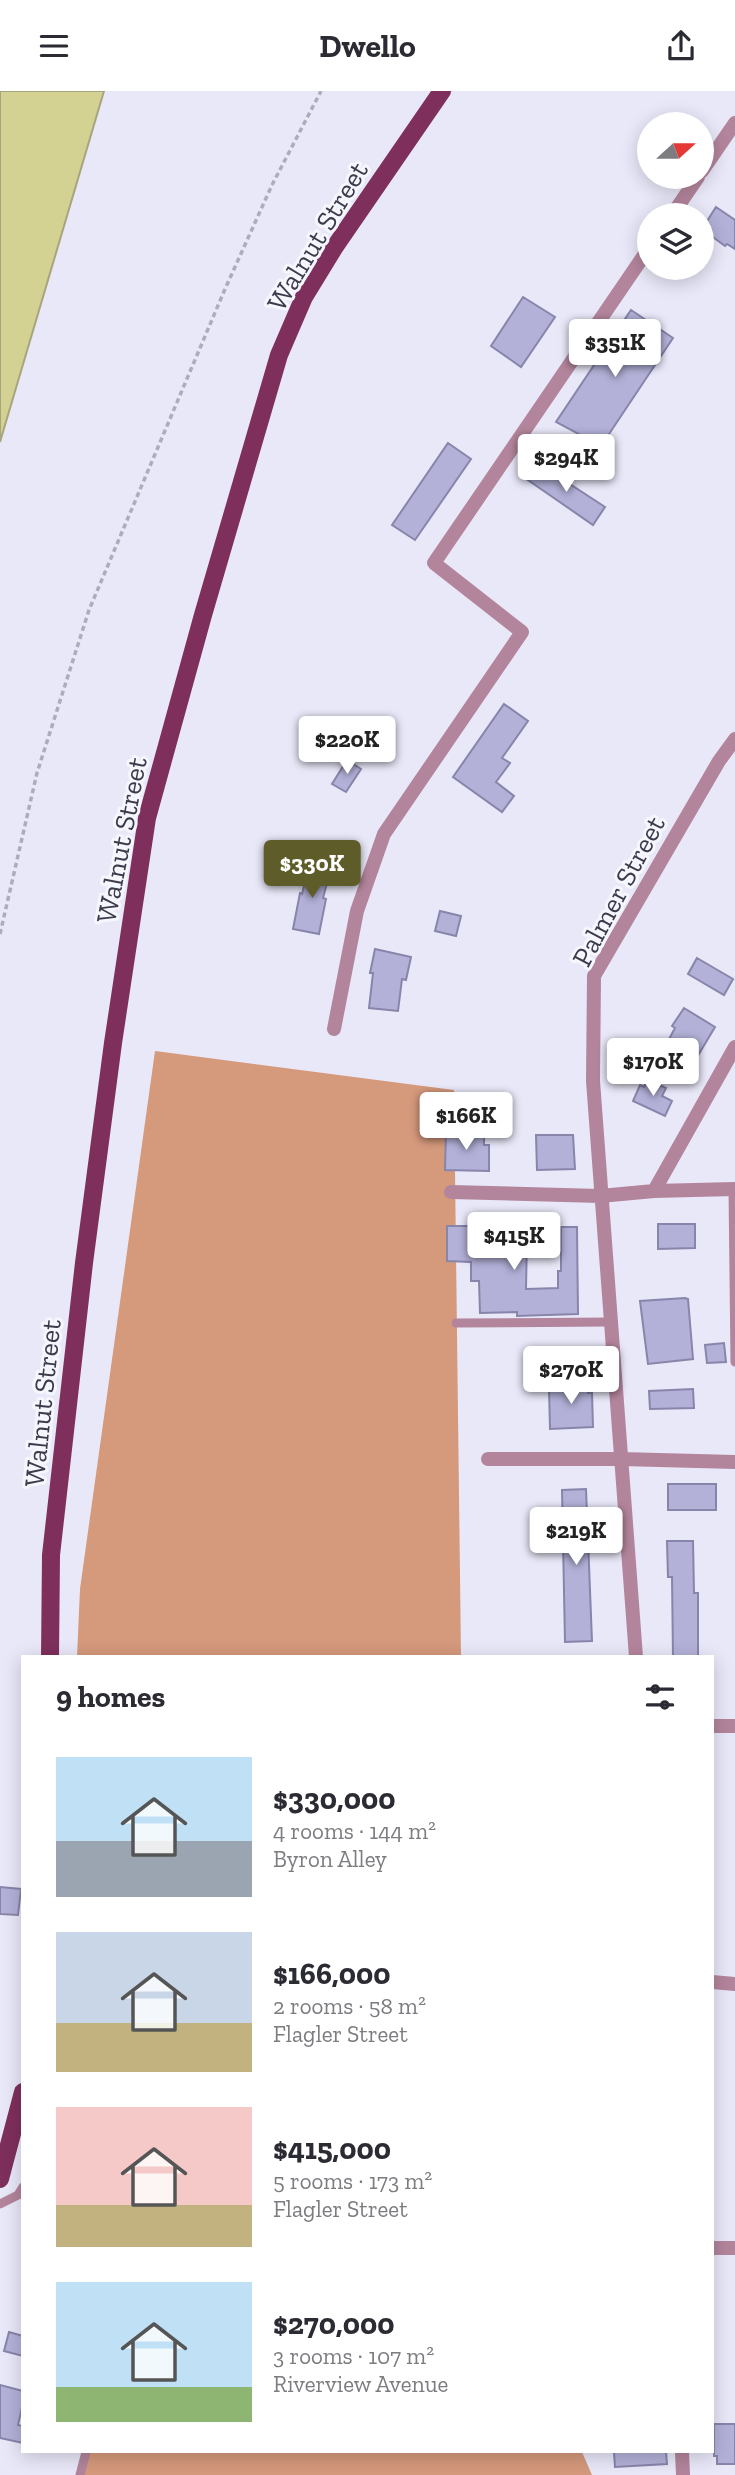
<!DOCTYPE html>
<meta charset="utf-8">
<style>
body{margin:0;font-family:"Zilla Slab",serif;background:#f7f7f7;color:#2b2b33;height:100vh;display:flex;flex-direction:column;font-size:26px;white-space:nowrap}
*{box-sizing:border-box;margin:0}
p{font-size:23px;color:#7c7c81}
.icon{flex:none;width:38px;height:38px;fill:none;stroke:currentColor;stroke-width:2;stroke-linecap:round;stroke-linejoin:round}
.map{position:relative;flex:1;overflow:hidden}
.panel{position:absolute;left:21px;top:1564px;width:693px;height:798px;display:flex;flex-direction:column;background:#fff;border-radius:0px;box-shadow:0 4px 18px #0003}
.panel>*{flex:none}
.needle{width:46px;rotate:69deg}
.tools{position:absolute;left:637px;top:21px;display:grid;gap:14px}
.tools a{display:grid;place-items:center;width:77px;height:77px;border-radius:50%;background:#fff;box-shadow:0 4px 18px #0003;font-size:35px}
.price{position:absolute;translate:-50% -60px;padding:0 16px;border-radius:7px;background:#fff;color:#222;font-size:23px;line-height:46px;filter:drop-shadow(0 2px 4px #0008)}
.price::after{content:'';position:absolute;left:50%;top:42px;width:21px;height:16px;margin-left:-10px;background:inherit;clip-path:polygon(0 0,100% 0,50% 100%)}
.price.selected{background:#5e5d2a;color:#fff}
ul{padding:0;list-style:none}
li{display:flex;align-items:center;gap:21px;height:175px;padding:0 35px}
li span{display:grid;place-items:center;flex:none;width:196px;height:140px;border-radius:0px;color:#555}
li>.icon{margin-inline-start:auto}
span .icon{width:84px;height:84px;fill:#fffc;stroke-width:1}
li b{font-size:30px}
h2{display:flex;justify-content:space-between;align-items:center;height:84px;padding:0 35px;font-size:30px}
header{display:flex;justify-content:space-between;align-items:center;height:91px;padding:0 35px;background:#fff;font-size:32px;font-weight:700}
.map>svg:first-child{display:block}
.forest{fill:#d5997c}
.water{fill:#d3d292;stroke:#a6a57d;stroke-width:2}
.building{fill:#b3b1d8;stroke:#8885ab;stroke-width:2}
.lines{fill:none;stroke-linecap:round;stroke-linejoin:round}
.path{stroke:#adacbd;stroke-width:3.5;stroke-dasharray:5 3.5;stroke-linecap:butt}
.lane{stroke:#b3859c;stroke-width:9}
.street{stroke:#b3859c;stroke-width:14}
.primary{stroke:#7e2f5c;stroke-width:18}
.labels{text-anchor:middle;stroke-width:6;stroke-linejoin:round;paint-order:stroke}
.street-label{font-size:28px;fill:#3c3b4b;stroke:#f6f6ff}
</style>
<header><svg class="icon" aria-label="menu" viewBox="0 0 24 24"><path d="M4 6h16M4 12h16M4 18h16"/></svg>Dwello<svg class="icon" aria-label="share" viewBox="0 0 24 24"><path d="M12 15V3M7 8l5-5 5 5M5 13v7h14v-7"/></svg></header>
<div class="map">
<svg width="735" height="2384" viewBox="0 0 735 2384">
<rect width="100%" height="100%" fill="#e9e8f9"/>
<path class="forest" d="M155 960 454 999 461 1566H77L80 1498Z
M86 2361H582L592 2384H80Z"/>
<path class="water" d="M0 0H104L0 351Z"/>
<path class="building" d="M716 116 735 129V158L727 153 725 155 702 138Z
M523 206 555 226 521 276 491 255Z
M631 219 673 247 601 355 556 331Z
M448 352 471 368 415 449 392 434Z
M536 372 560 389 562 388 605 416 593 434 525 387Z
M504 613 528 630 502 667 510 672 496 691 514 705 502 721 453 686Z
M347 669 361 678 346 701 332 693Z
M310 771 331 777 323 807 326 808 319 843 293 838 300 802 302 803Z
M440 820 461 825 456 845 435 840Z
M375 858 411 866 406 889 402 888 398 920 369 917 373 882H370Z
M697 867 733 888 724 904 688 883Z
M684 917 715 936 690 978 661 963 675 937 672 935Z
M648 989 666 997 662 1005 672 1010 665 1025 633 1010 640 994 644 996Z
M446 1039H461V1045H484V1054H489V1080L445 1079Z
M536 1044H573L575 1078 537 1079Z
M658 1133H695V1157L658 1158Z
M447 1135H485V1146H527L526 1198 558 1197V1180H561V1136H577L578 1223 517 1225V1221L480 1222 479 1190H471V1171L447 1170Z
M685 1207 688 1208 693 1268 648 1273 640 1210Z
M724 1252 726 1271 707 1272 705 1254Z
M571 1288H587L588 1302H592L593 1336 550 1338 549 1297 571 1296Z
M693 1298 694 1317 650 1318 649 1300Z
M668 1393H716V1419H668Z
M586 1398 592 1550 565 1551 562 1399Z
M667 1450H693L694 1502H698V1566H673L672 1486H668Z
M0 1796 21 1798 18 1824 0 1823Z
M9 2241 23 2245V2265L4 2260Z
M0 2294 23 2300V2312L18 2334 23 2335V2352L0 2347Z
M714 2333H735V2373H717V2365H714Z
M614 2361H666L667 2373 615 2376Z"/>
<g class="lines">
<path class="path" d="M0 843 37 682 89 519 225 198 272 94 321 0"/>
<path class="lane" d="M733 1098 735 1271
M456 1232 610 1231
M0 2113 18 2104 23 2096
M80 2384 86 2361"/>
<path class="street" d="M702 80 735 32
M672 124 698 86
M334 938 357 820 384 743 522 541 434 472 649 157
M654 1100 735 956
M451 1101 600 1105 654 1100 735 1098
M488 1368H621L735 1371
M636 1566 593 990 594 885 719 670 735 648
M712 1635H735
M712 1891 735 1893
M712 2157H735
M682 2361 683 2384"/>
<path class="primary" d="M50 1566 51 1464 84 1172 113 952 147 727 203 524 279 264 304 206 334 157 442 0
M0 2088 23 2001"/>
</g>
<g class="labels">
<g class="street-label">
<text transform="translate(317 145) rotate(-59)" y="10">Walnut Street</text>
<text transform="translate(121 749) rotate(-79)" y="10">Walnut Street</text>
<text transform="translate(618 800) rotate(-62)" y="10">Palmer Street</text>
<text transform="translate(42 1312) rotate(-84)" y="10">Walnut Street</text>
</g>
</g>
</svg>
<div class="tools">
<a><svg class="needle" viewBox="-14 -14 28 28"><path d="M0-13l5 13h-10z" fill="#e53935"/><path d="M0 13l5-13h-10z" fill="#7c7c81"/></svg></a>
<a><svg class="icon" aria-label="layers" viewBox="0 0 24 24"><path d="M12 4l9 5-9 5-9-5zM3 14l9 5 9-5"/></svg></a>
</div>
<b class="price" style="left:615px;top:288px">$351K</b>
<b class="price" style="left:566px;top:403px">$294K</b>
<b class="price" style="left:347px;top:685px">$220K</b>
<b class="price selected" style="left:312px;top:809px">$330K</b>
<b class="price" style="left:653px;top:1007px">$170K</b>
<b class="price" style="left:466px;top:1061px">$166K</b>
<b class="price" style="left:514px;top:1181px">$415K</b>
<b class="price" style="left:571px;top:1315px">$270K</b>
<b class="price" style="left:576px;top:1476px">$219K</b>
<section class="panel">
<h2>9 homes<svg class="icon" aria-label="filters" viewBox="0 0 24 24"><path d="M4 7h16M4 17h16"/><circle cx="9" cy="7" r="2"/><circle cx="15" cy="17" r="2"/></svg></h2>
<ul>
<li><span style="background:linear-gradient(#bfe0f5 60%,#9aa5b1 0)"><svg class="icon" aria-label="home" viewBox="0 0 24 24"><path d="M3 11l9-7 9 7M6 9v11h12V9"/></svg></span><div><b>$330,000</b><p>4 rooms · 144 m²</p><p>Byron Alley</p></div></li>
<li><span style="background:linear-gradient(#c9d6e8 65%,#c2b280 0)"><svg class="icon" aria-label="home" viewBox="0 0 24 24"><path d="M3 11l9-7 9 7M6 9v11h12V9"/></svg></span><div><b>$166,000</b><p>2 rooms · 58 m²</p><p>Flagler Street</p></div></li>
<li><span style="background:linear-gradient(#f6c9c9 70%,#c2b280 0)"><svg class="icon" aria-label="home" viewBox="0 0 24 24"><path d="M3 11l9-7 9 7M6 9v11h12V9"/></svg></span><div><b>$415,000</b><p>5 rooms · 173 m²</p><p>Flagler Street</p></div></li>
<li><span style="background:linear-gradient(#bfe0f5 75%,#8fb573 0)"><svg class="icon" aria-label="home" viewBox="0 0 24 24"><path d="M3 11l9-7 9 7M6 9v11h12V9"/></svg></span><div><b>$270,000</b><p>3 rooms · 107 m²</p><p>Riverview Avenue</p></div></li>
</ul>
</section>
</div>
